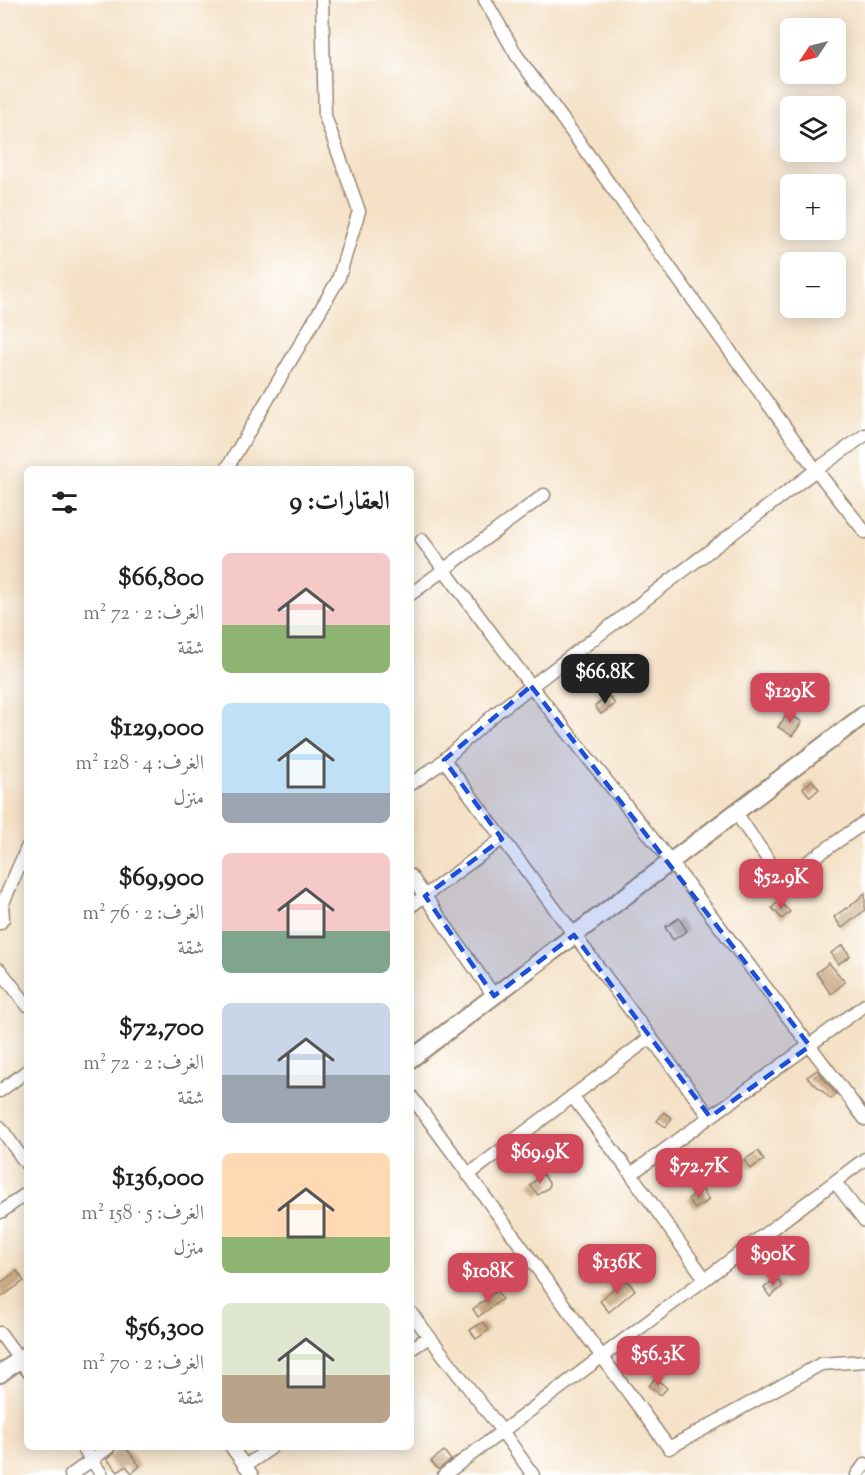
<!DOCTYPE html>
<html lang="ar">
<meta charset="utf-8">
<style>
body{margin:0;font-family:"Sorts Mill Goudy",Amiri,serif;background:#f2f2f2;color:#222;direction:rtl;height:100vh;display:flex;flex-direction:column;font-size:22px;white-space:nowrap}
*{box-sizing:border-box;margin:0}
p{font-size:20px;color:#767676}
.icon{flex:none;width:33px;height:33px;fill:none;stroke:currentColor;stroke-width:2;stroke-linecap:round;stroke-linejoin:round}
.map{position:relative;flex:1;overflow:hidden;direction:ltr}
.sheet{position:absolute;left:24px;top:466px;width:390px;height:984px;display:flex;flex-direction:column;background:#fff;border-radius:9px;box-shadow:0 3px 15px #0003;direction:rtl}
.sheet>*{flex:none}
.needle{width:39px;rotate:235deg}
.controls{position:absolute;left:780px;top:18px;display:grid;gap:12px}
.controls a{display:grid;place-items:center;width:66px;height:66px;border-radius:9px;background:#fff;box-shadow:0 3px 15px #0003;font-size:30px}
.price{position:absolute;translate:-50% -51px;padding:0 14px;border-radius:12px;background:#d1495b;color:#fff;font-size:20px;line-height:39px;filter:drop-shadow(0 2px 3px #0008)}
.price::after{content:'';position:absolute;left:50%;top:36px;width:18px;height:14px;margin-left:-9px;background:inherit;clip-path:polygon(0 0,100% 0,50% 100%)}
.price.active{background:#222;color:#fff}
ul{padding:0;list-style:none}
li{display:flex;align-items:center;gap:18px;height:150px;padding:0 24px}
li span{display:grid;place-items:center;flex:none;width:168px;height:120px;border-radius:9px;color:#555}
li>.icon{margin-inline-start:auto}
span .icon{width:72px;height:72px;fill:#fffc;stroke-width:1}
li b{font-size:26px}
h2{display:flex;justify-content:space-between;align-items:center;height:72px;padding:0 24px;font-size:26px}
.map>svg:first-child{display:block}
.building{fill:#c8a983}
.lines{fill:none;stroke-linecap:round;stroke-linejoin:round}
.minor-casing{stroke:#988672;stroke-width:15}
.secondary-casing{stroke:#988672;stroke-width:20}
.minor{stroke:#fff;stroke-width:12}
.secondary{stroke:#fff;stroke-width:16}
.marked{fill:#1d4ed8;fill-opacity:0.2;stroke:#1d4ed8;stroke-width:4.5;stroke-dasharray:12 8;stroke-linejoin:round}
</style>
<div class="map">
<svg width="865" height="1475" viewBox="0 0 865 1475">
<rect width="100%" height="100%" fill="#fff"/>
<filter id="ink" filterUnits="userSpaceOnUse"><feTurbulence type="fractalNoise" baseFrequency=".0167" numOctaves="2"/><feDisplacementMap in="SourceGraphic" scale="12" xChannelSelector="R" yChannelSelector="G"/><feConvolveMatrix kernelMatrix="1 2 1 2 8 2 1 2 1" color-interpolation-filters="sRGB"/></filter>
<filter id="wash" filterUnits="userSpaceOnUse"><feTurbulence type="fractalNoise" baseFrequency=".008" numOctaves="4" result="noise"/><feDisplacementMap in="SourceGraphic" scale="24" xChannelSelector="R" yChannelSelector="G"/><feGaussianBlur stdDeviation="1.35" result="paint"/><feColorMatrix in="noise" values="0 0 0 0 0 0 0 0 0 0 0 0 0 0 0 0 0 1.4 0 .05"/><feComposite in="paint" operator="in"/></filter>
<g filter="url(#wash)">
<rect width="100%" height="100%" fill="#f4e1c6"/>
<g id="blocks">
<path class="building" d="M609 696 615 704 601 714 595 706Z
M788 713 802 722 792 736 778 727Z
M812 780 819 789 810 797 803 788Z
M865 893V910L842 928 834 917 846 908 847 909Z
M779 901 790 912 782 919 772 908Z
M679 918 687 931 673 940 665 927Z
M843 945 850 956 838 964 831 953Z
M829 963 845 982 831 994 816 973Z
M817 1070 836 1094 831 1099 807 1077Z
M664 1112 672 1118 666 1127 657 1121Z
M758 1151 764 1160 750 1169 744 1160Z
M543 1174 549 1183V1187L538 1195 530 1185Z
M702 1189 709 1200 695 1209 688 1199Z
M17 1271 24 1281 0 1298V1283Z
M625 1278 635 1290 609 1312 600 1301Z
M776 1278 783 1286 770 1297 764 1288Z
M497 1291 502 1299 478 1317 473 1309Z
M483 1322 489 1330 476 1339 470 1330Z
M655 1378 667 1388 661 1395 649 1386Z
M116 1448H126L140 1466 132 1473 126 1466 118 1472 107 1459 113 1454Z
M444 1451 451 1460 438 1469 431 1461Z"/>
</g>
</g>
<g filter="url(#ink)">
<use href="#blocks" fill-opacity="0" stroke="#988672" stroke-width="1.5"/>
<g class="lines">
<g class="minor-casing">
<path id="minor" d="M485 0 517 56 816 470 865 532
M226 470 338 280 359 211 325 116 322 0
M422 540 531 686 671 862 865 1119
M411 594 544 495
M444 760 710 1117
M411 784 437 766 496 713 816 470 865 435
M736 813 782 880 865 822
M411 876 494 996
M411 906 502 839
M0 923 3 919 2 905 27 848
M0 970 27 1005
M0 1091 27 1071
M411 1096 669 1448 821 1364 865 1361
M572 1096 631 1174 705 1279
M0 1127 27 1165
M631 1174 865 1005
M468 1175 651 1037
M835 1182 865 1221
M1 1212 27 1193
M411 1313 502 1431 533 1475
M0 1333 27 1370
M411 1349 429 1337
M83 1448 102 1475
M232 1448 252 1475
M245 1466 271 1448
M71 1475 108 1448
M444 1475 865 1159
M857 1475 865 1464"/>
</g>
<g class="secondary-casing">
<path id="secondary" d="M411 1059 865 714
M0 1374 27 1354"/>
</g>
<use href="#minor" class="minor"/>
<use href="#secondary" class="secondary"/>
</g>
</g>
<path class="marked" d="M531 686 810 1046 710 1117 574 935 494 996 425 896 502 839 444 760Z"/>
</svg>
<div class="controls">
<a><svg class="needle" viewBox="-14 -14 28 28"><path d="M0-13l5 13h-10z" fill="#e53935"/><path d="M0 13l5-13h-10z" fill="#767676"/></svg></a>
<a><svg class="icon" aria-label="layers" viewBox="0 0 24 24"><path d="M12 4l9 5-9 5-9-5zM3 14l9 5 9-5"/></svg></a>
<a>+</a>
<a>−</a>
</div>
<b class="price active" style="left:605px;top:705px">$66.8K</b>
<b class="price" style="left:790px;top:724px">$129K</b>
<b class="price" style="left:781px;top:910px">$52.9K</b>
<b class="price" style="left:540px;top:1185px">$69.9K</b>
<b class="price" style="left:699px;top:1199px">$72.7K</b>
<b class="price" style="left:773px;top:1287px">$90K</b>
<b class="price" style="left:617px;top:1295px">$136K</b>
<b class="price" style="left:488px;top:1304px">$108K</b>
<b class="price" style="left:658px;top:1387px">$56.3K</b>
<section class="sheet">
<h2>العقارات: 9<svg class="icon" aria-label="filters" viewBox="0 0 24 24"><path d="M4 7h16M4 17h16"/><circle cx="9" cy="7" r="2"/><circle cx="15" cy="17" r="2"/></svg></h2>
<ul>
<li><span style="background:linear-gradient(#f6c9c9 60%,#8fb573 0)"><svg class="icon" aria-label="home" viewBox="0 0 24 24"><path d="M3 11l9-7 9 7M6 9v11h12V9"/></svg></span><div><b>$66,800</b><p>الغرف: 2 · 72 m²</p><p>شقة</p></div></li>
<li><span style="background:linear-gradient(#bfe0f5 75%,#9aa5b1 0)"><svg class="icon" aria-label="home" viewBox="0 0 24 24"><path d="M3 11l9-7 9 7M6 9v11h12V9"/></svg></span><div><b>$129,000</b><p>الغرف: 4 · 128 m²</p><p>منزل</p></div></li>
<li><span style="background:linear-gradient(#f6c9c9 65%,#7fa58c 0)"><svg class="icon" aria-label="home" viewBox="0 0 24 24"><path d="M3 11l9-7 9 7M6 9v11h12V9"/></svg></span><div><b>$69,900</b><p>الغرف: 2 · 76 m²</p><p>شقة</p></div></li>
<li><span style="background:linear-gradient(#c9d6e8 60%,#9aa5b1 0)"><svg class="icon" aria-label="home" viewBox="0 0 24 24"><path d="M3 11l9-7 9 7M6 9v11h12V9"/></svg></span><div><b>$72,700</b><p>الغرف: 2 · 72 m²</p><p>شقة</p></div></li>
<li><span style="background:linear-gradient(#ffd9b3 70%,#8fb573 0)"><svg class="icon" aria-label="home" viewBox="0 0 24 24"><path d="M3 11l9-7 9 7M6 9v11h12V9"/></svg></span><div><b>$136,000</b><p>الغرف: 5 · 158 m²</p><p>منزل</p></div></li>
<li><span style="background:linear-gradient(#dfe7d0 60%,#b9a48a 0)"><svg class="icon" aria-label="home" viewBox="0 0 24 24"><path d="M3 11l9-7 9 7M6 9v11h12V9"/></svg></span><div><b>$56,300</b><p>الغرف: 2 · 70 m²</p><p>شقة</p></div></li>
</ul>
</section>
</div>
